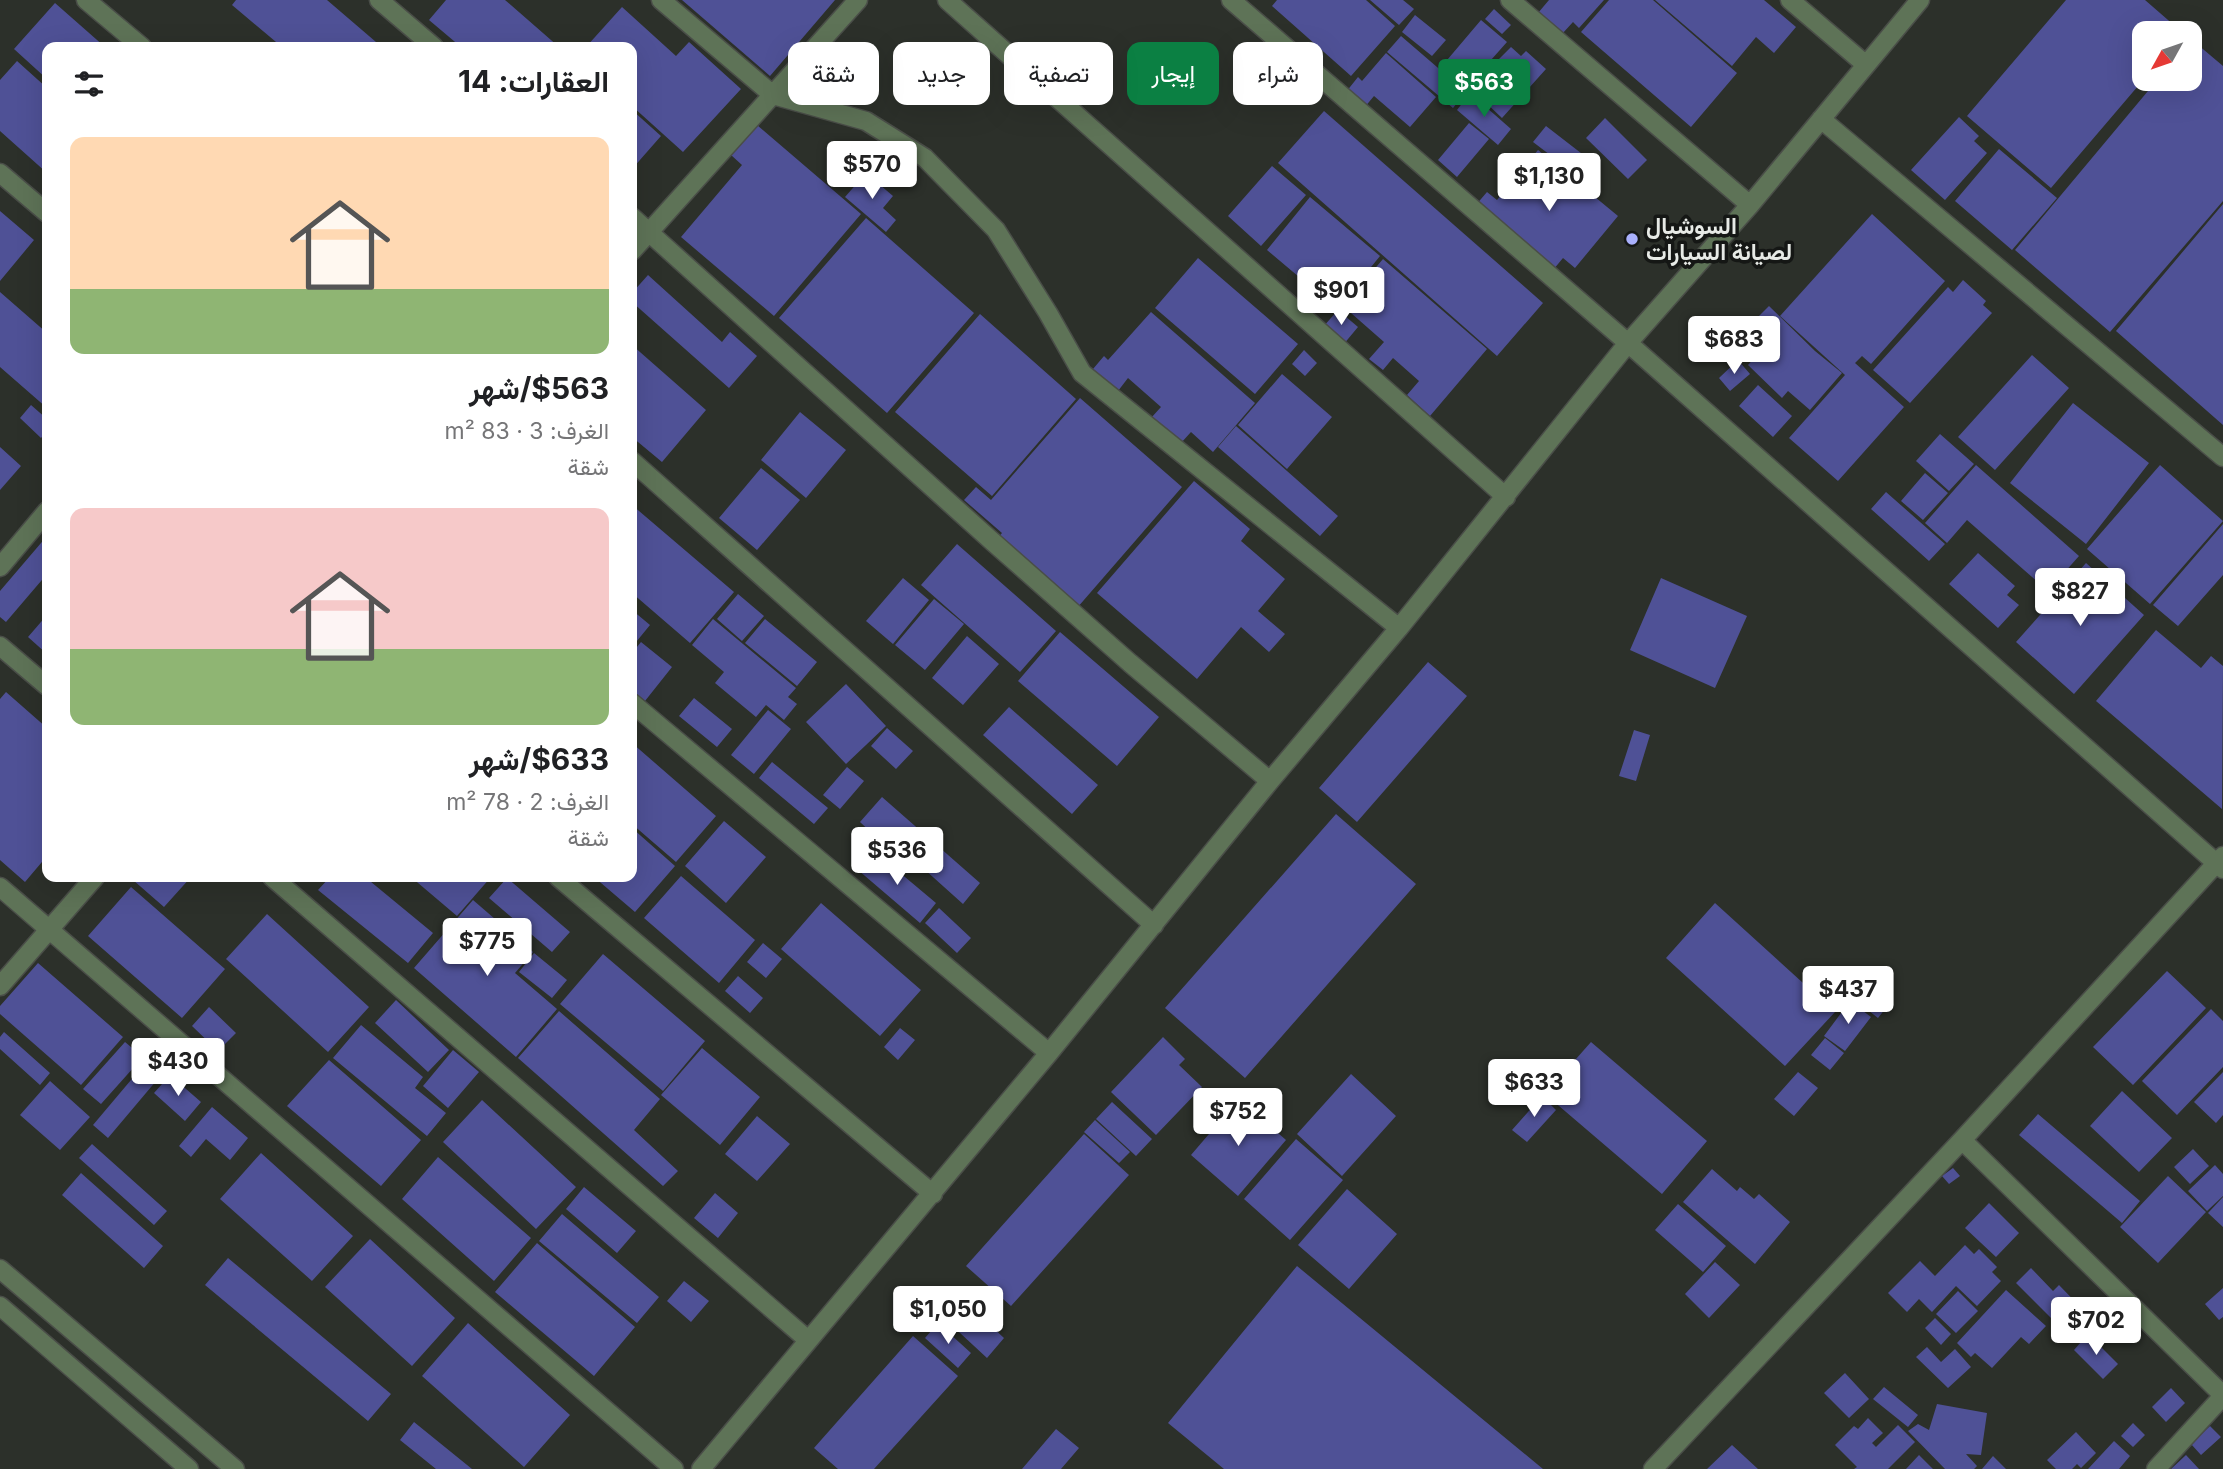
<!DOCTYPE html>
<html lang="ar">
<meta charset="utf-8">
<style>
body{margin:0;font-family:Inter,Vazirmatn,sans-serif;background:#f2f2f2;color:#202124;direction:rtl;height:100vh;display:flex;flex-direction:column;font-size:26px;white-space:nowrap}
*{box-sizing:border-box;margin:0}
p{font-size:23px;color:#757577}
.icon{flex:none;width:38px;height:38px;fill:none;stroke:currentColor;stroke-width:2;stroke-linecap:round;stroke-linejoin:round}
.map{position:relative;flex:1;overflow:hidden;direction:ltr}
.details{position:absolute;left:42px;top:42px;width:595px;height:840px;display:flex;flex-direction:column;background:#fff;border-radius:14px;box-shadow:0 7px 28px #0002;direction:rtl}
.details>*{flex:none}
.top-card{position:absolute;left:658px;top:42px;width:665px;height:63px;direction:rtl;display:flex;gap:14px}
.needle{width:46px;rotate:230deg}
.buttons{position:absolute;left:2132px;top:21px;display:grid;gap:14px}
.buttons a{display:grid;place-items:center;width:70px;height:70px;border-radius:14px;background:#fff;box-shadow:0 7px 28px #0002;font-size:35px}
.price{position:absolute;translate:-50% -60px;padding:0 16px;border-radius:7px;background:#fff;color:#222;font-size:23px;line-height:46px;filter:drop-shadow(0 2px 4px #0008)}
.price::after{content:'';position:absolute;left:50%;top:42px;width:21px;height:16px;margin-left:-10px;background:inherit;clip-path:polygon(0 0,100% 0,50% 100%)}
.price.active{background:#0b8043;color:#fff}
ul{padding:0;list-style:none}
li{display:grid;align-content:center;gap:14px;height:371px;padding:0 28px}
li span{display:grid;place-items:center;height:217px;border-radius:14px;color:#555}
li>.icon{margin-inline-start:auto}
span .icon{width:126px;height:126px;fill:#fffc;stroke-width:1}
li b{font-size:30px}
h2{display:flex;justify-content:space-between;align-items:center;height:84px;padding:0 28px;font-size:30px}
.pill{padding:0 24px;border-radius:14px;background:#fff;box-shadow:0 7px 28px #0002;font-size:24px;line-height:63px}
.pill.active{background:#0b8043;color:#fff}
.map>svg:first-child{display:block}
.building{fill:#4f5196}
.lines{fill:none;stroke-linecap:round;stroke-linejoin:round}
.minor-casing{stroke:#4a4e48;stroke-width:21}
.minor{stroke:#5e7357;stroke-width:18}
.poi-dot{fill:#a9b0fc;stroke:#151715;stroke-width:2.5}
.labels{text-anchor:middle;stroke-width:7;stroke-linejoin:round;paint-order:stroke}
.poi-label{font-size:23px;font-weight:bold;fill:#e7eae6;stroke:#151715;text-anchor:start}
</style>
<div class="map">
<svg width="2223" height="1469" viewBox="0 0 2223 1469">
<rect width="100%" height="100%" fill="#2c302a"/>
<path class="building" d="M236 0H327L376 42 371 47H282L232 5Z
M446 0H505L559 47H461L429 20Z
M682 0H835L770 76Z
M1277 0H1366L1395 26 1351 76 1272 6Z
M1370 0H1403L1414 9 1399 25Z
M1549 0H1604L1579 28 1573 22 1562 34 1538 13Z
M1609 0H1653L1737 73 1691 127 1581 32Z
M1655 0H1764L1796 27 1774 53 1756 37 1732 66Z
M2066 0H2145L2183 33H2144V79L2051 188 1967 116Z
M55 3 105 47H47V79L14 49Z
M622 7 676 56 689 42 741 89 683 152 632 106V47H586Z
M1494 9 1511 25 1502 34 1485 19Z
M1415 15 1446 40 1432 56 1402 32Z
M1481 20 1507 42 1467 87 1442 66Z
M1401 36 1466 92 1453 108 1387 52Z
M2191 39 2223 66V201L2110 332 2015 250 2158 79H2189V42Z
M1511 47 1521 56 1526 51 1546 69 1502 118 1483 100 1509 71 1498 60Z
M1386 53 1436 97 1410 127 1374 96 1364 108 1346 92 1358 77 1362 81Z
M17 61 47 88V173L0 131V80Z
M1470 93 1511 129 1498 145 1457 110Z
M632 110 661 136 632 169Z
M1324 111 1543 303 1497 356 1278 163Z
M1959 117 1979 136 1974 141 1987 153 1945 200 1911 170Z
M1605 118 1647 160 1628 179 1586 138Z
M1469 123 1489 139 1457 177 1438 160Z
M757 125 861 214 774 316 681 237 742 165 731 155Z
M1546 126 1599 167 1587 183 1533 142Z
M1999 149 2057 198 2012 250 1955 201Z
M1538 150 1618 216 1575 268 1563 258 1553 270 1475 206 1487 192 1497 200Z
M1272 166 1306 195 1261 246 1228 216Z
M866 173 893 196 883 208 896 220 886 232 845 197Z
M1310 197 1380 256 1337 309 1267 250Z
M2223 204V425L2116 331Z
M0 211 34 240 0 281Z
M1872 214 1945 281 1871 364 1862 356 1855 363 1904 407 1838 481 1789 438 1845 375 1780 316Z
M866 218 974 313 887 413 779 318Z
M1198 258 1298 344 1255 394 1155 308Z
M1383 259 1487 349 1430 416 1407 395 1419 381 1393 358 1383 370 1369 359 1384 342 1343 306Z
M648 275 722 342 730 332 757 356 729 388 632 302V293Z
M1963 280 1986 301 1983 305 1992 313 1910 403 1873 370 1948 287 1953 292Z
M0 292 47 333V408L0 367Z
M1769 306 1815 351 1842 373 1810 410 1788 391 1782 398 1748 365 1768 343 1750 325Z
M1338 310 1358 327 1343 345 1323 327Z
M1151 312 1255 403 1213 452 1191 432 1181 443 1151 418 1161 407 1128 378 1118 391 1093 369 1104 356 1108 360Z
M980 314 1076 399 992 496 895 412Z
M632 345 706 410 662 462 632 437Z
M1304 350 1317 363 1305 376 1292 364Z
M2032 355 2069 388 1995 470 1958 437Z
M1738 360 1750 374 1730 391 1719 378Z
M1282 374 1332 417 1287 469 1238 425Z
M1758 385 1792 416 1773 437 1739 406Z
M1080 398 1182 487 1077 608 997 539 1002 533 964 500 976 487 991 500Z
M2073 403 2149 463 2086 544 2010 483Z
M31 405 47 419V431L41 438 20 418Z
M800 412 846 450 806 498 761 460Z
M1236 426 1338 516 1320 536 1218 447Z
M1940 434 1974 464 1949 491 1916 461Z
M0 447 21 466 0 490Z
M1976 465 2079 556 2048 591 1967 520 1947 543 1925 523Z
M2160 465 2223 521 2150 604 2087 549Z
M761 468 800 500 757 550 719 518Z
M1925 473 1948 493 1923 520 1901 501Z
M1194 481 1250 529 1241 541 1285 579 1258 611 1285 634 1269 652 1241 627 1197 679 1097 593Z
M1886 492 1945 544 1929 561 1871 509Z
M632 505 734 592 690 643 632 593Z
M2223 524V575L2178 626 2153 605Z
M47 536V574L6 622 0 617V591Z
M957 544 1056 631 1020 672 921 585Z
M1978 553 2015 586 2007 595 2019 605 1998 628 1949 584Z
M2086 563 2144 615 2074 694 2016 642Z
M903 578 929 600 893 644 866 621Z
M1661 578 1747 616 1715 688 1630 650Z
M738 594 764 616 742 641 717 619Z
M934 599 964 624 925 670 895 645Z
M632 610 650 625 632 647Z
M47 615V654L28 637Z
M713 619 796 688 788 697 797 704 784 720 766 705 756 717 715 683 724 672 692 645Z
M765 619 817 662 797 686 745 643Z
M2156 630 2201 668 2211 656 2223 666 2222 809 2096 701Z
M1060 632 1159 717 1117 766 1018 681Z
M967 636 999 664 963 705 932 678Z
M641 642 672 667 645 701 632 690V653Z
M1428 662 1467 696 1357 822 1319 788Z
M846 684 886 726 846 764 806 722Z
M6 692 47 728V856L25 882 0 860V699Z
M694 698 732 729 717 747 679 716Z
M1009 707 1098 785 1072 814 983 735Z
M768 710 791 729 754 774 731 755Z
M887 728 913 751 896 769 871 746Z
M1634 730 1650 735 1636 781 1619 776Z
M632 743 716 816 676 862 632 824Z
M772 762 828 808 814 824 759 778Z
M847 767 864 781 840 809 823 795Z
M882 797 980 883 963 904 885 834 879 840 860 822Z
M1336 814 1416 884 1245 1078 1165 1008Z
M724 821 766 857 726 903 685 866Z
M632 828 675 866 635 912 594 877H632Z
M874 851 936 903 920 923 858 870Z
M681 876 755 940 719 983 644 918Z
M135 877H191L164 907 133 880Z
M330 877H365L433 933 408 963 318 890Z
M411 877H491L457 916Z
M507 878 570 932 552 952 489 898Z
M131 887 225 969 182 1018 88 936Z
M473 900 533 952 515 973 557 1009 516 1057 414 968Z
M821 903 921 990 880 1036 781 949Z
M1715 903 1835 1012 1785 1066 1666 958Z
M939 908 971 938 957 953 925 923Z
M267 914 369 1007 328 1052 226 959Z
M763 943 782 959 766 978 747 962Z
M534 953 567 980 552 998 519 972Z
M603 954 705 1041 663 1091 560 1004Z
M38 963 123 1037 81 1085 0 1014V1006Z
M2167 971 2206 1008 2133 1085 2093 1047Z
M738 976 763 998 750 1013 725 991Z
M1866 987 1889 1004 1878 1018 1855 1000Z
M396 1000 449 1050 428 1072 375 1023Z
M1850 1001 1871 1017 1845 1051 1824 1036Z
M209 1007 236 1033 218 1051 192 1026Z
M2211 1009 2223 1021V1067L2177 1115 2142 1081Z
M559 1011 660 1099 634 1130 678 1171 663 1186 518 1058Z
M361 1025 423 1077 415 1088 446 1113 427 1136 333 1058Z
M900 1028 915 1040 898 1060 884 1047Z
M4 1032 50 1073 40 1085 0 1049V1037Z
M1163 1037 1185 1059 1179 1065 1202 1087 1156 1135 1111 1092Z
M1825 1038 1844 1053 1830 1070 1811 1055Z
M125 1042 143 1057 101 1104 83 1089Z
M1591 1042 1707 1141 1662 1194 1545 1094Z
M702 1048 760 1097 720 1145 661 1095Z
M453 1050 479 1072 448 1108 423 1086Z
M329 1060 421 1140 381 1186 287 1106Z
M147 1061 162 1074 108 1138 93 1125Z
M1798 1072 1818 1088 1794 1116 1774 1099Z
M2223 1072V1115L2216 1123 2194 1102Z
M1351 1074 1396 1116 1342 1176 1297 1134Z
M170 1075 201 1102 185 1121 154 1093Z
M50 1081 90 1117 60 1150 20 1115Z
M2122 1091 2172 1138 2139 1172 2090 1126Z
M1542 1096 1556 1110 1527 1142 1512 1130Z
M1239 1099 1286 1140 1238 1196 1191 1155Z
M482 1100 576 1187 536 1229 443 1142Z
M1112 1102 1152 1139 1136 1156 1096 1119Z
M212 1107 248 1138 230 1160 206 1139 191 1157 179 1146Z
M2038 1114 2140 1201 2122 1223 2019 1135Z
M757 1116 790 1144 757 1181 725 1154Z
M1095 1120 1130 1152 1119 1163 1084 1132Z
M1084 1134 1129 1175 1011 1306 966 1266Z
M1296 1139 1343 1180 1290 1240 1244 1199Z
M92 1144 167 1211 154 1225 79 1158Z
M2193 1149 2209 1166 2190 1184 2174 1167Z
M261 1153 353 1236 312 1281 220 1199Z
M438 1157 531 1238 494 1281 402 1199Z
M2215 1165 2223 1174V1196L2207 1211 2188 1191Z
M1953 1168 1960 1176 1949 1184 1942 1176Z
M1712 1169 1737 1191 1740 1187 1754 1199 1759 1194 1790 1222 1755 1264 1683 1202Z
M81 1173 163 1246 144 1268 62 1195Z
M2168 1176 2206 1212 2158 1263 2120 1227Z
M584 1187 636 1231 617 1253 566 1209Z
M1347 1189 1397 1234 1349 1289 1298 1245Z
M715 1193 738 1213 718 1238 694 1218Z
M2223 1197V1227L2208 1213Z
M1989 1203 2019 1233 1996 1257 1965 1228Z
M1678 1204 1726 1246 1703 1272 1655 1230Z
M562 1214 659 1297 637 1323 539 1241Z
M370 1239 455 1318 412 1366 325 1287Z
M537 1243 635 1327 594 1376 495 1292Z
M1965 1245 1974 1254 1979 1249 1997 1267 1992 1272 2001 1281 1977 1306 1956 1286 1932 1312 1919 1299 1907 1312 1888 1293 1920 1261 1935 1276Z
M228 1258 391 1394 368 1421 205 1285Z
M1715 1262 1740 1285 1709 1318 1685 1294Z
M1297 1266 1543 1469H1224L1168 1423Z
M2031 1268 2053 1291 2059 1285 2089 1316 2069 1336 2016 1283Z
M684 1281 709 1301 691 1322 667 1301Z
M2223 1288V1317L2219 1320 2205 1304Z
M2006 1290 2046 1326 2029 1344 2021 1337 1992 1368 1975 1353 1971 1357 1957 1343Z
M1958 1291 1978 1311 1956 1333 1936 1314Z
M964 1301 1004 1338 987 1358 946 1320Z
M1935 1318 1951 1334 1941 1345 1925 1328Z
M468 1323 570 1415 524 1467 422 1376Z
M938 1323 971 1353 958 1368 925 1338Z
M2088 1334 2118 1364 2103 1379 2074 1350Z
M913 1336 958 1376 874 1469H838L814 1448Z
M1927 1347 1941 1362 1955 1349 1971 1367 1948 1388 1916 1357Z
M1845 1373 1869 1399 1849 1418 1824 1393Z
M1884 1387 1918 1415 1908 1427 1873 1399Z
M2171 1388 2185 1403 2166 1422 2152 1407Z
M1937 1404 1987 1413 1981 1455 1966 1454 1977 1466 1974 1469H1945L1908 1431 1918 1424 1929 1430Z
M1868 1418 1883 1433 1872 1443 1876 1447 1898 1425 1915 1442 1888 1469H1854L1857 1467 1835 1445 1854 1426 1858 1429Z
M414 1422 472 1469H436L400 1440Z
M2133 1423 2145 1435 2133 1447 2121 1436Z
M2210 1426 2221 1437 2201 1455 2191 1444Z
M1056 1429 1079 1448 1061 1469H1022Z
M2076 1432 2096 1453 2081 1468 2077 1464 2072 1469H2056L2047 1460Z
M2114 1441 2130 1456 2119 1469H2088Z
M1732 1445 1758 1469H1707Z
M1919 1455 1933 1469H1906Z
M2186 1455 2199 1469H2171Z
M1993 1456 2006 1469H1982Z"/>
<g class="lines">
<g class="minor-casing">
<path id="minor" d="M86 0 142 47
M379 0 434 47
M661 0 773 95 866 121 925 158 996 230 1048 313 1082 373 1399 628
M947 0 1506 497
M1231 0 1628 343 2223 869
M1510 0 1750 205
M1790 0 1865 64
M1821 119 2223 457
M0 173 47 213
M632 217 993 542 1130 663 1270 781
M632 251 858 0
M632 461 1154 925
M0 567 47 511
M0 646 47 686
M632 703 1049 1053
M272 877 808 1340
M558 877 933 1194
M0 887 674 1469
M0 986 95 877
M1962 1140 2223 1395
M0 1269 235 1469
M0 1306 189 1469
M701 1469 1049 1053 1270 781 1399 628 1628 343 1750 205 1920 0
M1653 1469 1962 1140 2223 856
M2156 1469 2223 1396"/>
</g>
<use href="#minor" class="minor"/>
</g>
<circle class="poi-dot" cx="1632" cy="239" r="7"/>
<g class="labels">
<g class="poi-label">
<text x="1646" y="234">السوشيال<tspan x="1646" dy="26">لصيانة السيارات</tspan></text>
</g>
</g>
</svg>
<div class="buttons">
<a><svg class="needle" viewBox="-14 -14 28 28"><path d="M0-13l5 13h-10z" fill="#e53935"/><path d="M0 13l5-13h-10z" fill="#757577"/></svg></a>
</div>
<b class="price active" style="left:1484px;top:119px">$563</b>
<b class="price" style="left:872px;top:201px">$570</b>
<b class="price" style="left:1549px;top:213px">$1,130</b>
<b class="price" style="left:1341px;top:327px">$901</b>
<b class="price" style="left:1734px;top:376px">$683</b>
<b class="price" style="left:2080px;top:628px">$827</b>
<b class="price" style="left:897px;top:887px">$536</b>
<b class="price" style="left:487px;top:978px">$775</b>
<b class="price" style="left:1848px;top:1026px">$437</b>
<b class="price" style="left:178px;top:1098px">$430</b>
<b class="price" style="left:1534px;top:1119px">$633</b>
<b class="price" style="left:1238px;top:1148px">$752</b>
<b class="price" style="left:948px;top:1346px">$1,050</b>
<b class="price" style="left:2096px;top:1357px">$702</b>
<div class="top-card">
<a class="pill">شراء</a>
<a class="pill active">إيجار</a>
<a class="pill">تصفية</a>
<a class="pill">جديد</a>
<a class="pill">شقة</a>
</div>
<section class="details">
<h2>العقارات: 14<svg class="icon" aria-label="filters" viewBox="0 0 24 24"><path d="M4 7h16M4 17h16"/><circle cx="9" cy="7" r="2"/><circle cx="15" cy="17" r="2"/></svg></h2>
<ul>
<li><span style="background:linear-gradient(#ffd9b3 70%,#8fb573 0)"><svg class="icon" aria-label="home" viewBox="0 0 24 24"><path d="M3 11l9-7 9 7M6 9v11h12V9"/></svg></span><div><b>$563/شهر</b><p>الغرف: 3 · 83 m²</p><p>شقة</p></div></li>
<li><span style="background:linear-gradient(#f6c9c9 65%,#8fb573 0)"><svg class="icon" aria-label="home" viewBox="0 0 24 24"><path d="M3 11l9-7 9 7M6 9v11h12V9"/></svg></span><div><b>$633/شهر</b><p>الغرف: 2 · 78 m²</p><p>شقة</p></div></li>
</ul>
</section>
</div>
